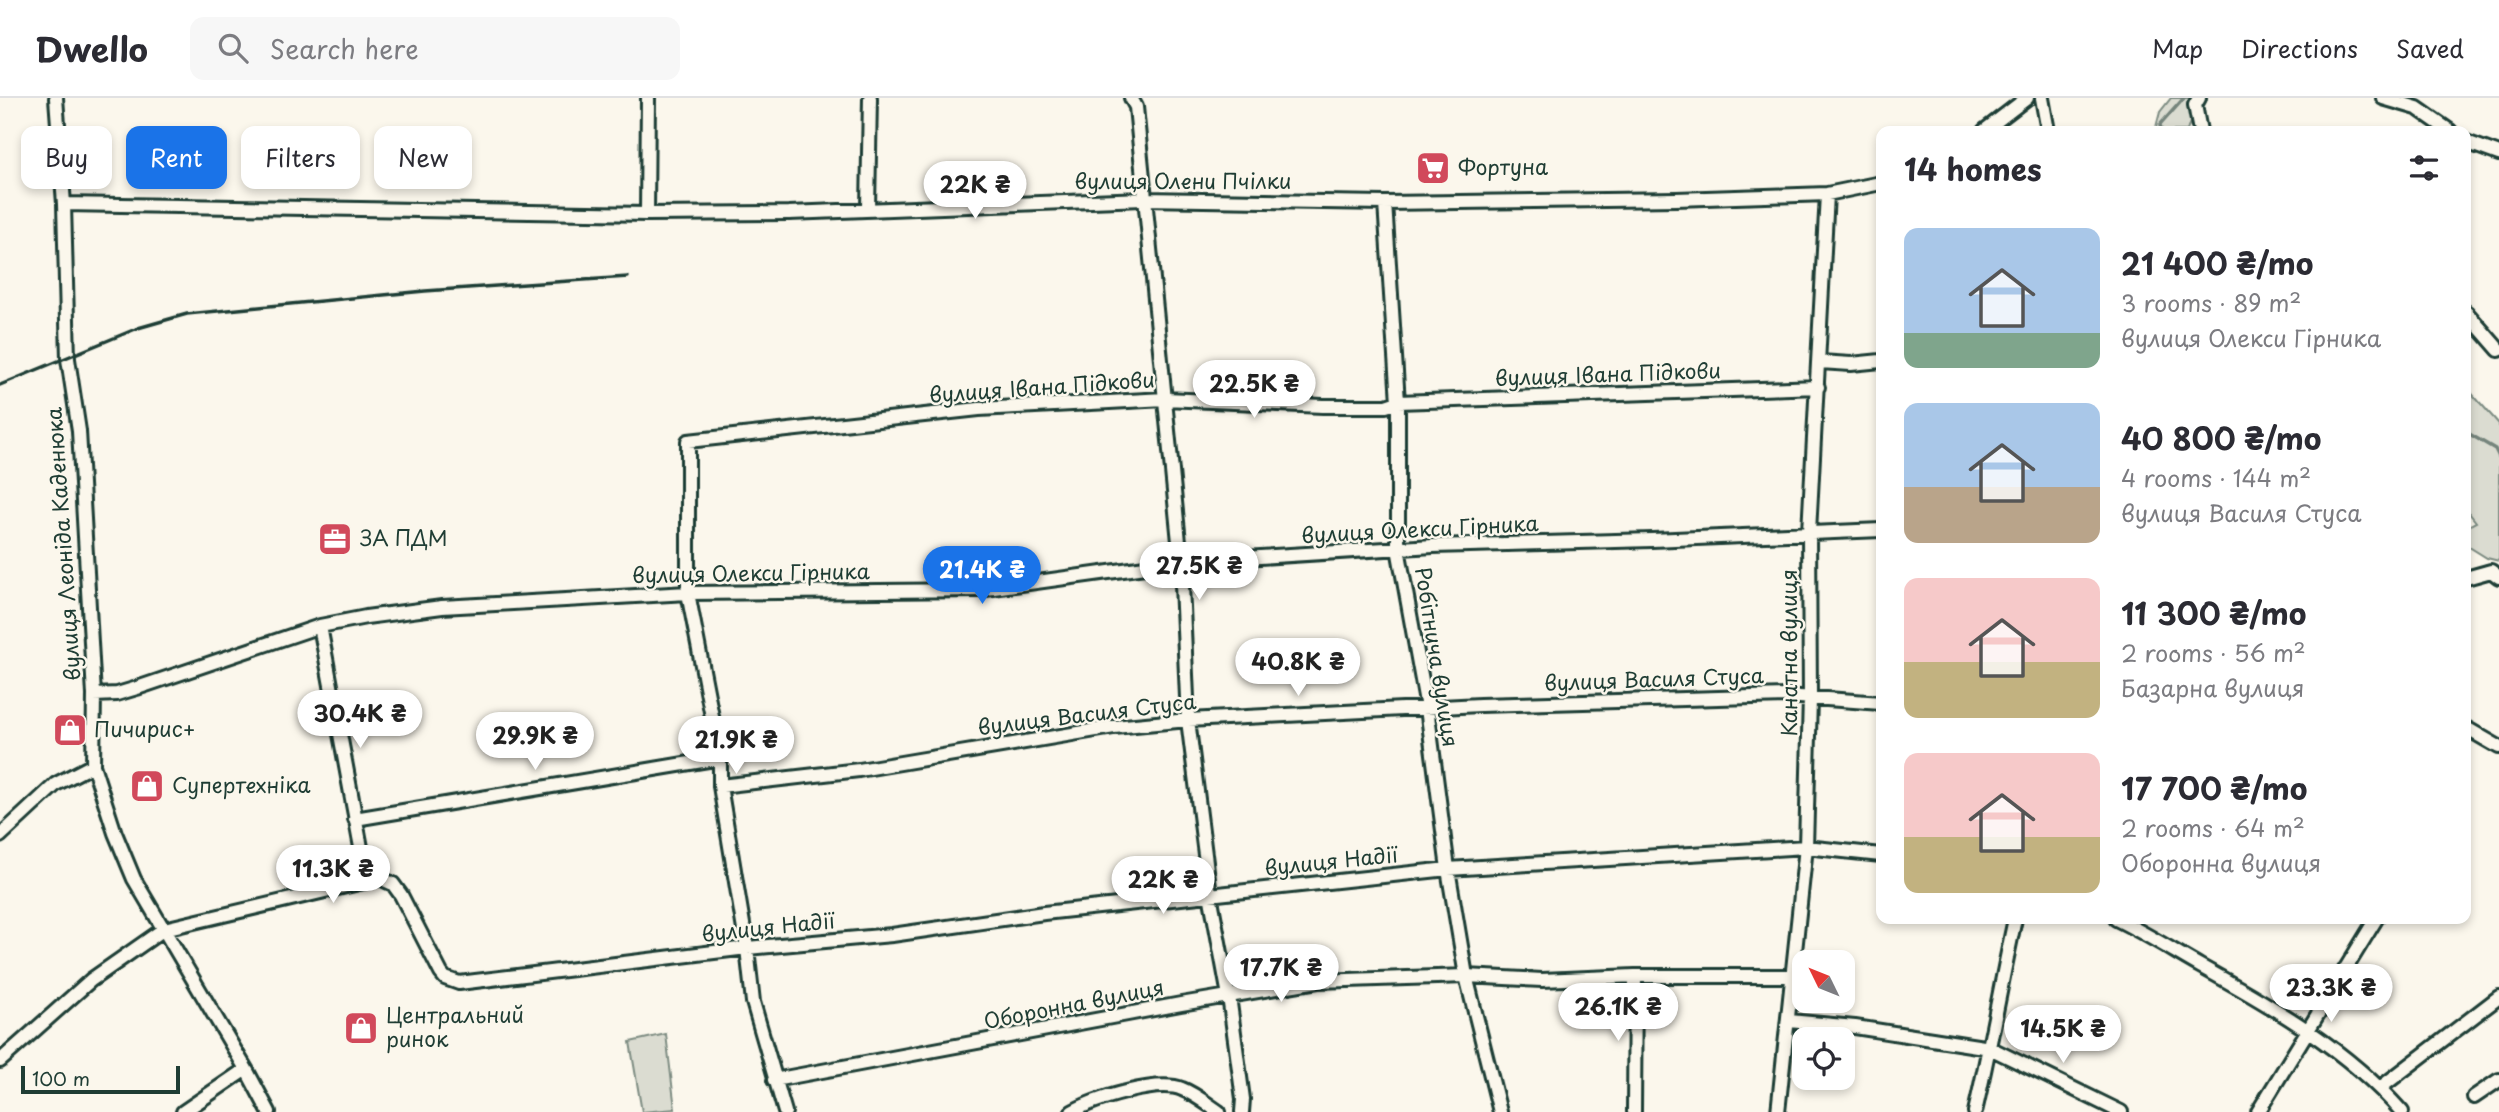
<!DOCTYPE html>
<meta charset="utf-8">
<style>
body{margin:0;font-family:"Playpen Sans",sans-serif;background:#f7f7f7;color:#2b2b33;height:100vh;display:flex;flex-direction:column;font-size:26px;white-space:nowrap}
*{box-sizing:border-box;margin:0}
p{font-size:23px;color:#7c7c81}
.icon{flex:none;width:38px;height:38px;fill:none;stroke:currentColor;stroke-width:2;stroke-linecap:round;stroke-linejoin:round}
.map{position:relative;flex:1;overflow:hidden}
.details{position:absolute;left:1876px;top:28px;width:595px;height:798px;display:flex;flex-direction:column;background:#fff;border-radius:14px;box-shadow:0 4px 10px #0003}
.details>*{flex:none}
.guide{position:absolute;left:21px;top:28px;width:665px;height:63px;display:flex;gap:14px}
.needle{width:46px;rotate:313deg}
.tools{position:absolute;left:1792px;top:852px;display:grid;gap:14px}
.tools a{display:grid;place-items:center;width:63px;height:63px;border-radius:14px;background:#fff;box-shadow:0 4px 10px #0003;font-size:35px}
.scale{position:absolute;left:21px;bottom:18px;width:159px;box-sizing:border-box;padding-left:7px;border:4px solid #1f3d34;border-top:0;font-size:19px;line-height:24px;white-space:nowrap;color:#1f3d34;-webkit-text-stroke:5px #fbf7ec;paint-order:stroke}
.price{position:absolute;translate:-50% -60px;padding:0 16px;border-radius:24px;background:#fff;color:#222;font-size:23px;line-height:46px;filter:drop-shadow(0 2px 4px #0008)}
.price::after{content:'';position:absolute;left:50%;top:42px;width:21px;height:16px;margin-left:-10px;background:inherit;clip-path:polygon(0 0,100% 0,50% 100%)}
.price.on{background:#1a73e8;color:#fff}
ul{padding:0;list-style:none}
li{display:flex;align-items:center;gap:21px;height:175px;padding:0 28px}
li span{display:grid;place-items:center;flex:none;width:196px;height:140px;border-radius:14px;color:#555}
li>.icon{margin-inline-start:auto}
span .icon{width:84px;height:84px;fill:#fffc;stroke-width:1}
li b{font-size:30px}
h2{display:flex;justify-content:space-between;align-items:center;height:84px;padding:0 28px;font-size:30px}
.chip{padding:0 24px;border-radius:14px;background:#fff;box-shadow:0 4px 10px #0003;font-size:24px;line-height:63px}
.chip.on{background:#1a73e8;color:#fff}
header{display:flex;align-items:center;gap:42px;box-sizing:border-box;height:98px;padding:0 35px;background:#fff;border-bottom:2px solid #e1e1e2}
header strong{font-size:33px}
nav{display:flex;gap:38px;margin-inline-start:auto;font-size:24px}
.search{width:490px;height:63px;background:#f7f7f7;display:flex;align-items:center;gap:18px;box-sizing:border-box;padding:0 24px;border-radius:14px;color:#7c7c81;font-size:26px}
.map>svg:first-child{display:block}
.green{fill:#dbdcd1;stroke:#7d8c82;stroke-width:2}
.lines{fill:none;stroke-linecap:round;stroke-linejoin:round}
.stream{stroke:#74847b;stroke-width:3.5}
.minor-casing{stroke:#1f3d34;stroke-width:18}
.minor{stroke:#fbf7ec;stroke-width:12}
.rail{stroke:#1f3d34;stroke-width:3.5}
.labels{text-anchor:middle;stroke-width:5;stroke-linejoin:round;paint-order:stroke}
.poi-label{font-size:21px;fill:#1f3d34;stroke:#fbf7ec;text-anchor:start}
.street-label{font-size:21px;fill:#1f3d34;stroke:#fbf7ec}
</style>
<header>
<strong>Dwello</strong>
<div class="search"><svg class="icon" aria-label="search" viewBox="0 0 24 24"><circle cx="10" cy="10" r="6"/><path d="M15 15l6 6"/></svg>Search here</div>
<nav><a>Map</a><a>Directions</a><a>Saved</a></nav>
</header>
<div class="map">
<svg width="2499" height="1014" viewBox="0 0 2499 1014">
<rect width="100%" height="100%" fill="#fbf7ec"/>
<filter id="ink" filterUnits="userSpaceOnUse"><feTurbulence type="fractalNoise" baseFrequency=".0143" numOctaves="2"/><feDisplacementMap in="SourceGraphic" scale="14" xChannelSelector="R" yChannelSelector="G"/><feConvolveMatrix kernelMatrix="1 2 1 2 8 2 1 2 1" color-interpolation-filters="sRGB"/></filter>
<g filter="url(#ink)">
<path class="green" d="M2171 0H2198L2187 33H2155L2160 14Z
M2466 289 2499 326V463L2487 460 2466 447V429L2476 424 2466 411Z
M666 936 675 1011 642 1014 630 944Z"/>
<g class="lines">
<path class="stream" d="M2161 33 2160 27 2184 0
M2466 334 2495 351 2499 359"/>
<g class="minor-casing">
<path id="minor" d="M56 0 64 106 68 261 79 333 94 597 93 667 115 735 134 781 246 971 269 1014
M1131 0 1136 9 1181 464 1188 622 1210 796 1229 898 1243 1001 1242 1014
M2042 0 2048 33
M2199 0 2195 7 2200 33
M2383 0 2417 10 2450 33
M1984 33 2027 0
M2466 44 2499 56
M1385 105 1398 304V450L1427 610 1448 771 1466 878 1500 1014
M64 106 647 116 789 115 1143 101 1385 105 1676 101 1827 96 1881 85
M868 110 870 0
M647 116 648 0
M2466 214 2499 252
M1820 264 1851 266 1881 263
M2466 480 2491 473 2499 479
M320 528 367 782
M94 597 117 596 137 590 320 528 366 519 442 509 688 495 979 492 1181 464 1433 448 1652 442 1881 432
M2466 630 2499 649
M720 688 859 672 1114 629 1188 622 1480 607 1786 598 1881 605
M355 721 720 660
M0 738 56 686 93 667
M2116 821C2145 835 2172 852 2200 868 2272 908 2347 951 2402 1014
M1789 923 1855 929 1990 950 2121 1014
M0 963 91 882 164 831 380 780 393 786 401 797 441 875 445 880 459 885 747 850 892 837 1044 815 1448 771 1806 749 1881 757
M774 982 1181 906 1318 883 1466 878 1542 882 1635 878H1793
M2380 990 2499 899
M2474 999 2499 982
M183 1014 246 971
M785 1014 753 904 747 850 720 688V660L688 495V343L979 311 1165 301 1323 308H1386L1398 304 1818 289
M1072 1014C1094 1001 1158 981 1182 991 1195 996 1207 1006 1219 1014
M1634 1014 1635 878
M1778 1014 1806 749 1810 600 1809 434 1827 96
M1975 1014C1990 950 2001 885 2015 821
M2258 1014 2376 821"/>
</g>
<use href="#minor" class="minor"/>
<path class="rail" d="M0 287 138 230 187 216 425 193 628 179"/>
</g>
</g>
<defs>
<g id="supermarket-square" transform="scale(1.75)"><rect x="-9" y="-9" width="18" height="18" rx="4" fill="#d1495b" stroke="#fbf7ec"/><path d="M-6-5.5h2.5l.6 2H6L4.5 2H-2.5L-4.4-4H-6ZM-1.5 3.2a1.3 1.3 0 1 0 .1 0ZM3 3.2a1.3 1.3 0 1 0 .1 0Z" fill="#fff"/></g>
<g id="office-square" transform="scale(1.75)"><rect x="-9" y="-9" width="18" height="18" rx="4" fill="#d1495b" stroke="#fbf7ec"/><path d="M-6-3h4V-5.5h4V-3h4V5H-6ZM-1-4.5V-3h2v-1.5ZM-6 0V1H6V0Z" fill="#fff"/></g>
<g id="shop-square" transform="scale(1.75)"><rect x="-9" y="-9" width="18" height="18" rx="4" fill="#d1495b" stroke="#fbf7ec"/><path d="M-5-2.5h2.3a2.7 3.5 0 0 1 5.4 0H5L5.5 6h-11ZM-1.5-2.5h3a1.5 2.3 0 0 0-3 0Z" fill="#fff"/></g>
</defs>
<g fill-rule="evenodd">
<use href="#supermarket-square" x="1433" y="70"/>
<use href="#office-square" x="335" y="441"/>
<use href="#shop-square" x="70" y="632"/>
<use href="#shop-square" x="147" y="688"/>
<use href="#shop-square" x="361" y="930"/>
</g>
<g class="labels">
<g class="poi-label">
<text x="1458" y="77">Фортуна</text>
<text x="360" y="448">ЗА ПДМ</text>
<text x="94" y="639">Пичирис+</text>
<text x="172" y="695">Супертехніка</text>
<text x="386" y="925">Центральний<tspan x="386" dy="24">ринок</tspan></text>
</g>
<g class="street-label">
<text x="1183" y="91">вулиця Олени Пчілки</text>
<text transform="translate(1608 277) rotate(-2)" y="7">вулиця Івана Підкови</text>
<text transform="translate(1042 290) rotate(-4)" y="7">вулиця Івана Підкови</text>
<text transform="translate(1420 432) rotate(-3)" y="7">вулиця Олекси Гірника</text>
<text transform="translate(64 446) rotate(-94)" y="7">вулиця Леоніда Каденюка</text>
<text transform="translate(751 476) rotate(-1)" y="7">вулиця Олекси Гірника</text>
<text transform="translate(1790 555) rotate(-90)" y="7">Канатна вулиця</text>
<text transform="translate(1436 559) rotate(81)" y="7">Робітнича вулиця</text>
<text transform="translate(1654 582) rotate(-2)" y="7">вулиця Василя Стуса</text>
<text transform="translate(1087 617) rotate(-7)" y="7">вулиця Василя Стуса</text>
<text transform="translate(1331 764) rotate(-6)" y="7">вулиця Надії</text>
<text transform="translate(768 830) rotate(-6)" y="7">вулиця Надії</text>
<text transform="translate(1074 907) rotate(-11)" y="7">Оборонна вулиця</text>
</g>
</g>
</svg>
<div class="tools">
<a><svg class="needle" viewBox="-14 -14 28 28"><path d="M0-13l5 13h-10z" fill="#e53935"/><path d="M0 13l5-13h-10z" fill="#7c7c81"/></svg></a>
<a><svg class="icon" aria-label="locate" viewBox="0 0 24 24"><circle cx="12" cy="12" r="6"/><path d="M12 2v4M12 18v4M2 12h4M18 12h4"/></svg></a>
</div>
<div class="scale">100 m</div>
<b class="price" style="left:975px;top:123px">22K ₴</b>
<b class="price" style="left:1254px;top:322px">22.5K ₴</b>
<b class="price" style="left:1199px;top:504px">27.5K ₴</b>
<b class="price on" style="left:982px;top:508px">21.4K ₴</b>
<b class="price" style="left:1298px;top:600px">40.8K ₴</b>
<b class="price" style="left:360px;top:652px">30.4K ₴</b>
<b class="price" style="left:535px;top:674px">29.9K ₴</b>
<b class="price" style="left:736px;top:678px">21.9K ₴</b>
<b class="price" style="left:333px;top:807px">11.3K ₴</b>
<b class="price" style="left:1163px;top:818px">22K ₴</b>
<b class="price" style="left:1281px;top:906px">17.7K ₴</b>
<b class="price" style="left:2331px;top:926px">23.3K ₴</b>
<b class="price" style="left:1618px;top:945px">26.1K ₴</b>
<b class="price" style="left:2063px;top:967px">14.5K ₴</b>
<div class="guide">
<a class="chip">Buy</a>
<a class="chip on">Rent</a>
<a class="chip">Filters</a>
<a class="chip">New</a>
</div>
<section class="details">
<h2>14 homes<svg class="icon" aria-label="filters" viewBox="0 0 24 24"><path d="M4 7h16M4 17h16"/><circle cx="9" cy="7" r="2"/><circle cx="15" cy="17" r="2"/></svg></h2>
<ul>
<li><span style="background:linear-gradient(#a9c7e8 75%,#7fa58c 0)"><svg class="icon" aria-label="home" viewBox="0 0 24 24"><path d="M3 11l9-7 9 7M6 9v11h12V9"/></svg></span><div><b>21 400 ₴/mo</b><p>3 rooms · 89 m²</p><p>вулиця Олекси Гірника</p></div></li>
<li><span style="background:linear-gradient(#a9c7e8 60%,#b9a48a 0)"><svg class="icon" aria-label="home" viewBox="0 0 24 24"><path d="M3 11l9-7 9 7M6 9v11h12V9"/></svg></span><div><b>40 800 ₴/mo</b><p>4 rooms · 144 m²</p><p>вулиця Василя Стуса</p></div></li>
<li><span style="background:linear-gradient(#f6c9c9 60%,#c2b280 0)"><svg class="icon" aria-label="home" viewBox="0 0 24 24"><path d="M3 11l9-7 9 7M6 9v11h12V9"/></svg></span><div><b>11 300 ₴/mo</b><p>2 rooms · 56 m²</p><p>Базарна вулиця</p></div></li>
<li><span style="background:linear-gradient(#f6c9c9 60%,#c2b280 0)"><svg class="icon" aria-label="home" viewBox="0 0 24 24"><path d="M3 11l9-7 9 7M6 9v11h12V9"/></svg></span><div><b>17 700 ₴/mo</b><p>2 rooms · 64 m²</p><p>Оборонна вулиця</p></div></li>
</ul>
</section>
</div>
